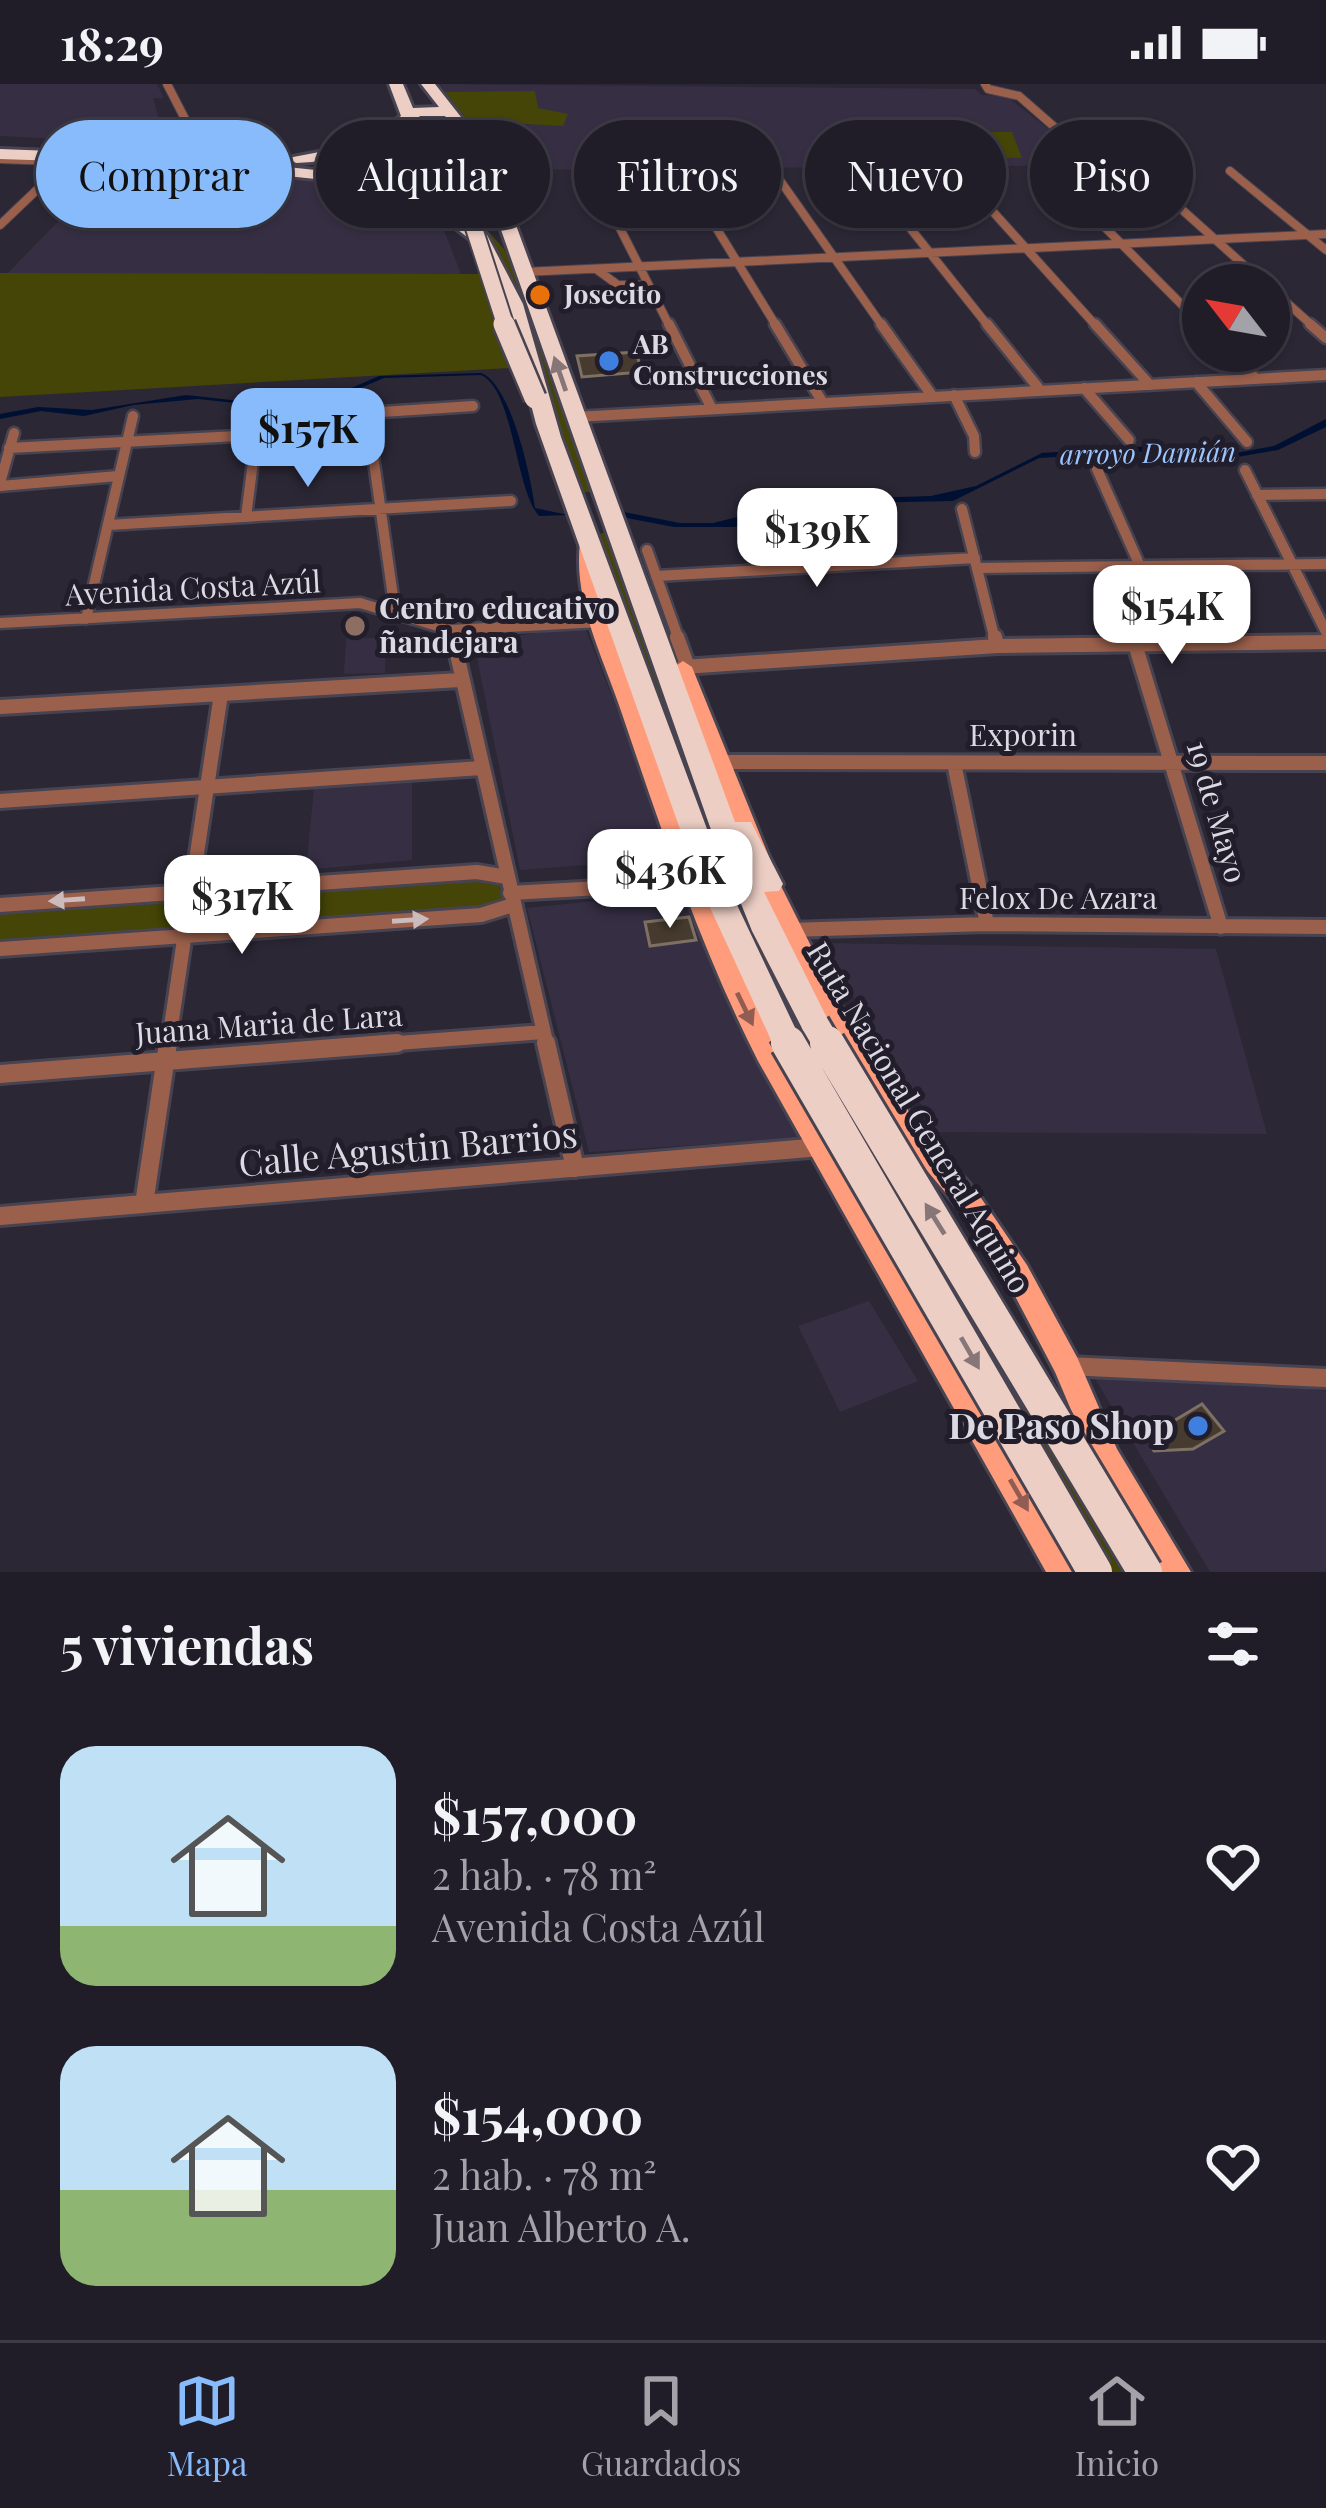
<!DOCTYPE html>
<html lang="es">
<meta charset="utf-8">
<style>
body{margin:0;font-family:"Playfair Display",serif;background:#2d2a34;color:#f1f3f6;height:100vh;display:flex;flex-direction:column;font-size:45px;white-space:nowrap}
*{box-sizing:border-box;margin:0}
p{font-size:39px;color:#a2a2a8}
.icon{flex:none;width:66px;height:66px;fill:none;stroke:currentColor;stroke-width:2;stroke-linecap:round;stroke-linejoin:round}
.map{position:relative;height:1488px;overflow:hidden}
.side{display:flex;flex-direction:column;background:#201d28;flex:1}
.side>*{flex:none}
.hud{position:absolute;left:36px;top:36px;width:1254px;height:108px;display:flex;gap:24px}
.needle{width:78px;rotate:301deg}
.tools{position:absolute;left:1182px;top:180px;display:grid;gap:24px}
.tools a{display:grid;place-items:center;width:108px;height:108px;border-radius:50%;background:#201d28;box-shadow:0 3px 9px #0004,0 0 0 3px #3d3b45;font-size:60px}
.price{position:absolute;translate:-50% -102px;padding:0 27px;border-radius:24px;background:#fff;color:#222;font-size:39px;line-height:78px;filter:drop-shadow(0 3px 6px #0008)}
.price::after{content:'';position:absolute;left:50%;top:72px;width:36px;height:27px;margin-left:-18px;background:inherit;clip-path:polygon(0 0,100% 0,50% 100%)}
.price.on{background:#87bbfb;color:#111}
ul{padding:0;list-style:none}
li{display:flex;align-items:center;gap:36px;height:300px;padding:0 60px}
li span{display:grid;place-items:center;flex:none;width:336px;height:240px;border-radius:36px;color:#555}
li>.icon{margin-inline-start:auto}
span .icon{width:144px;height:144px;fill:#fffc;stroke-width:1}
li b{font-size:51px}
h2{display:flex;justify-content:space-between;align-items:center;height:144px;padding:0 60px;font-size:51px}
.chip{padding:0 42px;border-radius:54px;background:#201d28;box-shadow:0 3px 9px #0004,0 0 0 3px #3d3b45;font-size:42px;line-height:108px}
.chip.on{background:#87bbfb;color:#111}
.status{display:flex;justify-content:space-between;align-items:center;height:84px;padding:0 60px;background:#201d28;direction:ltr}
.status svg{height:33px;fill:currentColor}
.dock{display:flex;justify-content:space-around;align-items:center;height:168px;border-top:3px solid #3d3b45;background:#201d28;font-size:33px;color:#a2a2a8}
.dock a{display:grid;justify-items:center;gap:6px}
.dock .on{color:#87bbfb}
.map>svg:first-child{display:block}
.built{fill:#362f44}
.green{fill:#444506}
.water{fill:#001032}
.building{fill:#463b2e;stroke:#7e7163;stroke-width:3}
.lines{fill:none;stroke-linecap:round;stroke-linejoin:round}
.street-far3-casing{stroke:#474351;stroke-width:10}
.street-far2-casing{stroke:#474351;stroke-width:15}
.street-far1-casing{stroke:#474351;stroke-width:20}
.street-casing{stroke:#474351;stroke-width:24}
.primary-casing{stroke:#474351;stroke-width:6}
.highway-casing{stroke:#474351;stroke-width:6}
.street-far3{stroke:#9b604c;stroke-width:8}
.street-far2{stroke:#9b604c;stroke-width:10}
.street-far1{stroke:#9b604c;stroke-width:14}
.street{stroke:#9b604c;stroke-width:18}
.primary{fill:#fe9c7b;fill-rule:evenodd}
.highway{fill:#eccec4;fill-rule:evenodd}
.highway-bridge-far3-casing{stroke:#474351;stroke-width:20;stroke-linecap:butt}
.highway-bridge-far2-casing{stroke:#474351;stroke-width:26;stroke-linecap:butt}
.highway-bridge-far1-casing{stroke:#474351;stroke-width:33;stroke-linecap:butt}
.highway-bridge-casing{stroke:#474351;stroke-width:40;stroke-linecap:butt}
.highway-bridge-far3{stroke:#eccec4;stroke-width:16}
.highway-bridge-far2{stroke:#eccec4;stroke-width:21}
.highway-bridge-far1{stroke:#eccec4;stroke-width:27}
.highway-bridge{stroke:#eccec4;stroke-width:34}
.oneway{fill:#877678}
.oneway2{fill:#cbbbbc}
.oneway3{fill:#905c53}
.food-dot{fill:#e8710a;stroke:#221d2b;stroke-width:4.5}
.shop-dot{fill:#3f7fe0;stroke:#221d2b;stroke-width:4.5}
.education-dot{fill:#8d6e63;stroke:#221d2b;stroke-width:4.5}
.labels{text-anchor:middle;stroke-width:10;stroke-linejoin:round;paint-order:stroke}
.far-poi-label{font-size:27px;font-weight:bold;fill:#dbd9e2;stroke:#221d2b;text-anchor:start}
.far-water-label{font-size:27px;font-style:italic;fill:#9bc6ff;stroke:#221d2b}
.street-label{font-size:30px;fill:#dbd9e2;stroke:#221d2b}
.poi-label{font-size:30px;font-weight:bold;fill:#dbd9e2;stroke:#221d2b;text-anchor:start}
.near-street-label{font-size:36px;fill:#dbd9e2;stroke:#221d2b}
.near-poi-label{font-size:36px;font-weight:bold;fill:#dbd9e2;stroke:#221d2b;text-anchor:end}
</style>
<div class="status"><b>18:29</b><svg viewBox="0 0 49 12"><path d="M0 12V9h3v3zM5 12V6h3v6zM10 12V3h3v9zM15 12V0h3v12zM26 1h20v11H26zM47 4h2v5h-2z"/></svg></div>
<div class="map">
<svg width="1326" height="1488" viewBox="0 0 1326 1488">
<rect width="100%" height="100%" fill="#2b2735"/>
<path class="built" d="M0 0H157L164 14H153L166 60 0 52Z
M440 0 975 5 982 11 1006 12 1095 81 499 86Z
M110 84 337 97 413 121 442 141 461 190 5 192Z
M363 527V554H386L385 589 344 590 348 528Z
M584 541 675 774 520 786 474 559Z
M412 697V776L306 786 314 704Z
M683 808 801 1054 589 1068 527 824Z
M820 859 1216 865 1267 1050 938 1048Z
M869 1217 918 1297 840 1328 798 1242Z
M1087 1281 1326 1307V1488H1210Z"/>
<path class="green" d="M535 7 538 24 568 30 563 42 468 37 445 8Z
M407 42 427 62 459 117 405 96 313 78 375 63Z
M916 48H1012L1022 74 923 73Z
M431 49 463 51 506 150 475 125Z
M479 137 504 165 515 188 598 407 579 409Z
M0 189 480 190 510 284 0 313Z
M613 448 948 1175 930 1182 742 850 593 450Z
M486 794 499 800 503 814 489 824 200 845 194 841 202 813Z
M178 815 183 818 178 842 172 847 0 859V827Z
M977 1226 1134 1488H1109L964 1231Z"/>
<path class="water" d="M481 289C511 300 531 393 535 424L568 431 539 432C515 405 514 306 481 291L384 294 330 317 282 324 198 315 133 321 84 332 41 327 0 335V330L38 323 92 326 186 311 268 320 305 318 324 316 379 292Z
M1326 335V343L1278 366 1237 373 1152 367 1039 374 953 417 805 420 785 435 733 443H674L627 434 624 428 680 439H713L806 416 931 412 976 402 1042 369 1151 362 1236 369 1274 362Z"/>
<path class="building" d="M636 268 642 288 582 293 577 272Z
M689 833 696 856 650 862 645 838Z
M1202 1320 1224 1347 1193 1365 1154 1367 1137 1336 1172 1338Z"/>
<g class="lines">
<g class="street-far3-casing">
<path id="street-far3" d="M985 0 988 5 1019 12 1099 82
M0 75 200 83 211 74 200 64 167 0
M591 87 670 243
M1049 87 1203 242
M1049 87 1099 82
M1230 87 1326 166
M682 88 777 243
M1140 88 1266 201
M958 89 1097 243
M867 90 989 243
M779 95 883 243
M0 141 66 78
M596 185 618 201H646
M524 188 1326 150
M1269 203 1314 243"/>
</g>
<g class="street-far2-casing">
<path id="street-far2" d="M669 240 712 325
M775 240 823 319
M881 240 933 313
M987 240 1040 306
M1095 240 1150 301
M1310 240 1326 254
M1228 267 1255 294
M1196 298 1247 358
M1084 304 1129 356
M954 311 974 352 975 368
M575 333 1326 291
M9 364 370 345
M1097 385 1140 482
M1245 386 1326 548
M0 399 14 349
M0 402 118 392
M1257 411 1326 410
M962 425 995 556
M246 433 259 330
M108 441 511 417
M647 466 679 556
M978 484 1326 480
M656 492 975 474
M395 527 367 329 473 322
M86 535 133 332
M0 539 360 519 451 546 601 538
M451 546 453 556"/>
</g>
<g class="street-far1-casing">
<path id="street-far1" d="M453 553 547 962
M677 553 688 583
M995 553 997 562
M1135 560 1221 843
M683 583 997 562 1326 558
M0 623 460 596
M720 678 1326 679
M954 679 987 840
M0 717 481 684
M510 809 691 799
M0 821 477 788 507 793
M789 846 987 840 1326 843
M0 865 481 831 513 821
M168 962 221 610
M358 962 543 948"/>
</g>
<g class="street-casing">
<path id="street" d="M546 959 575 1084
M0 990 397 959
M144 1120 168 959
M0 1132 821 1063
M1067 1282 1326 1294"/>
</g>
<g class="primary-casing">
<path id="primary" d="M589 454 598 459C591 517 621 572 640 626 681 742 723 856 777 966L1079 1488H1046L758 977C701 865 661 745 621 627 603 573 573 517 580 459Z
M683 577 692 583 780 800 839 918 915 1037 979 1111 1027 1181 1077 1273 1117 1365 1191 1488H1157L1096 1385 1055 1288 1007 1197 961 1127 897 1051 817 922 758 800 674 583Z"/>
</g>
<g class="highway-casing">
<path id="highway" d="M389 0H403L413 24 439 23 421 0H435L472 47 502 103 735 738H751L783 800 779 807 764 808 830 940 826 948 815 952 804 948 752 847 710 743 486 103 445 32H419L440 60 437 63H427L408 41C373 68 340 77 296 79L288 74 356 61 401 32Z
M0 65 182 72 325 87 395 102 449 123 487 151 523 220 561 353 729 804 798 950 794 958 783 962 772 958 701 804 536 340 505 220 475 159 437 130 385 110 325 96 182 81 0 75Z"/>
</g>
<use href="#street-far3" class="street-far3"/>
<use href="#street-far2" class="street-far2"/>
<use href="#street-far1" class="street-far1"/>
<use href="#street" class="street"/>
<use href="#primary" class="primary"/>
<use href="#highway" class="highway"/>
<g class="highway-bridge-far3-casing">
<path id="highway-bridge-far3" d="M432 60 463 110 506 243"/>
</g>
<g class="highway-bridge-far2-casing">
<path id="highway-bridge-far2" d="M504 240 535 314"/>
</g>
<g class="highway-bridge-far1-casing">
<path id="highway-bridge-far1" d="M815 940 828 962
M783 950 790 962"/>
</g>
<g class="highway-bridge-casing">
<path id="highway-bridge" d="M788 959 1095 1488
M827 959 1145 1488"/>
</g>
<use href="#highway-bridge-far3" class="highway-bridge-far3"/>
<use href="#highway-bridge-far2" class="highway-bridge-far2"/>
<use href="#highway-bridge-far1" class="highway-bridge-far1"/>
<use href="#highway-bridge" class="highway-bridge"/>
</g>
<defs><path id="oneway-solid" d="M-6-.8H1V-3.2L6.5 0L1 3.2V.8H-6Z" transform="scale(3)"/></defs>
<g class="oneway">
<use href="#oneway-solid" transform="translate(560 290) rotate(-109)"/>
<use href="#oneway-solid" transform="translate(935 1135) rotate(-122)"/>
<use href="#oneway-solid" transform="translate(970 1269) rotate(60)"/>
</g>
<g class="oneway2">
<use href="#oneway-solid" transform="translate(67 816) rotate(176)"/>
<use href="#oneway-solid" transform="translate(410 836) rotate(-4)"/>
</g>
<g class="oneway3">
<use href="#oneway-solid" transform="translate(745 925) rotate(64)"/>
<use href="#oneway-solid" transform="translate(1019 1411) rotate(60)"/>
</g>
<circle class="food-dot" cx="540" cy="211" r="12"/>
<g class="shop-dot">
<circle cx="609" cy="277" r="12"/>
<circle cx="1198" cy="1342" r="12"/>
</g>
<circle class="education-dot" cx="355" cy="542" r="12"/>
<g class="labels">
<g class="far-poi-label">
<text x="564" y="220">Josecito</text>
<text x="633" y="270">AB<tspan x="633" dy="31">Construcciones</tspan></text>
</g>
<g class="far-water-label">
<text transform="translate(1148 370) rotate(-1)" y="9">arroyo Damián</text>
</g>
<g class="street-label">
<text transform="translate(193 505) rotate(-3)" y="10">Avenida Costa Azúl</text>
<text x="1023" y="662">Exporin</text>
<text transform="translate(1216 728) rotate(74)" y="10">19 de Mayo</text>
<text x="1058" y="825">Felox De Azara</text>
<text transform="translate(269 941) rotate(-4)" y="10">Juana Maria de Lara</text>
<text transform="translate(918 1034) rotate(59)" y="10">Ruta Nacional General Aquino</text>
</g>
<g class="poi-label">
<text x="379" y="535">Centro educativo<tspan x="379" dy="34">ñandejara</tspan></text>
</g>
<g class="near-street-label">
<text transform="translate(408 1065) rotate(-5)" y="13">Calle Agustin Barrios</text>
</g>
<g class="near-poi-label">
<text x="1174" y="1355">De Paso Shop</text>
</g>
</g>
</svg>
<div class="tools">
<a><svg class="needle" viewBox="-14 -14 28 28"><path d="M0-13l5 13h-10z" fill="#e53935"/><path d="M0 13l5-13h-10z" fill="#a2a2a8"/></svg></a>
</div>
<b class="price on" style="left:308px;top:406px">$157K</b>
<b class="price" style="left:817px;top:506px">$139K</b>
<b class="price" style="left:1172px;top:583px">$154K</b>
<b class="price" style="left:670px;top:847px">$436K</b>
<b class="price" style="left:242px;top:873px">$317K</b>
<div class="hud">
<a class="chip on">Comprar</a>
<a class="chip">Alquilar</a>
<a class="chip">Filtros</a>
<a class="chip">Nuevo</a>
<a class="chip">Piso</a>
</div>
</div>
<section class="side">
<h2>5 viviendas<svg class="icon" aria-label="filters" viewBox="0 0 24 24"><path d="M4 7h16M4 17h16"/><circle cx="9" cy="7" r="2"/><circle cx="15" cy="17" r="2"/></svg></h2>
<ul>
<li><span style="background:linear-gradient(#bfe0f5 75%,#8fb573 0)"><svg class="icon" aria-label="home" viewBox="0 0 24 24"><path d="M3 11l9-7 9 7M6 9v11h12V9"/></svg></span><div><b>$157,000</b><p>2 hab. · 78 m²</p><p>Avenida Costa Azúl</p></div><svg class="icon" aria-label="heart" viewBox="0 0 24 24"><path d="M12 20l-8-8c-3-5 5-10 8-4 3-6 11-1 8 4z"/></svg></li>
<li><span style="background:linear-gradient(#bfe0f5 60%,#8fb573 0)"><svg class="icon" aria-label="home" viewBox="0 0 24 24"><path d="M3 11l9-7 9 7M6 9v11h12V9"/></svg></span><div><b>$154,000</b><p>2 hab. · 78 m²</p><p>Juan Alberto A.</p></div><svg class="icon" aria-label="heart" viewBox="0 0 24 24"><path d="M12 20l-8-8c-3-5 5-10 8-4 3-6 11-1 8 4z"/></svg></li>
</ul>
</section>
<nav class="dock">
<a class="on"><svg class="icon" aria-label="map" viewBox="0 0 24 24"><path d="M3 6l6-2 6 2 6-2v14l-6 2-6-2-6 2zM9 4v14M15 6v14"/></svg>Mapa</a>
<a><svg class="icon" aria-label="saved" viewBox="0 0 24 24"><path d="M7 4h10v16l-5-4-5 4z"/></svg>Guardados</a>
<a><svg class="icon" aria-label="home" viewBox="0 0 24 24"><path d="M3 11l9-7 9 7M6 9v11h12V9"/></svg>Inicio</a>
</nav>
